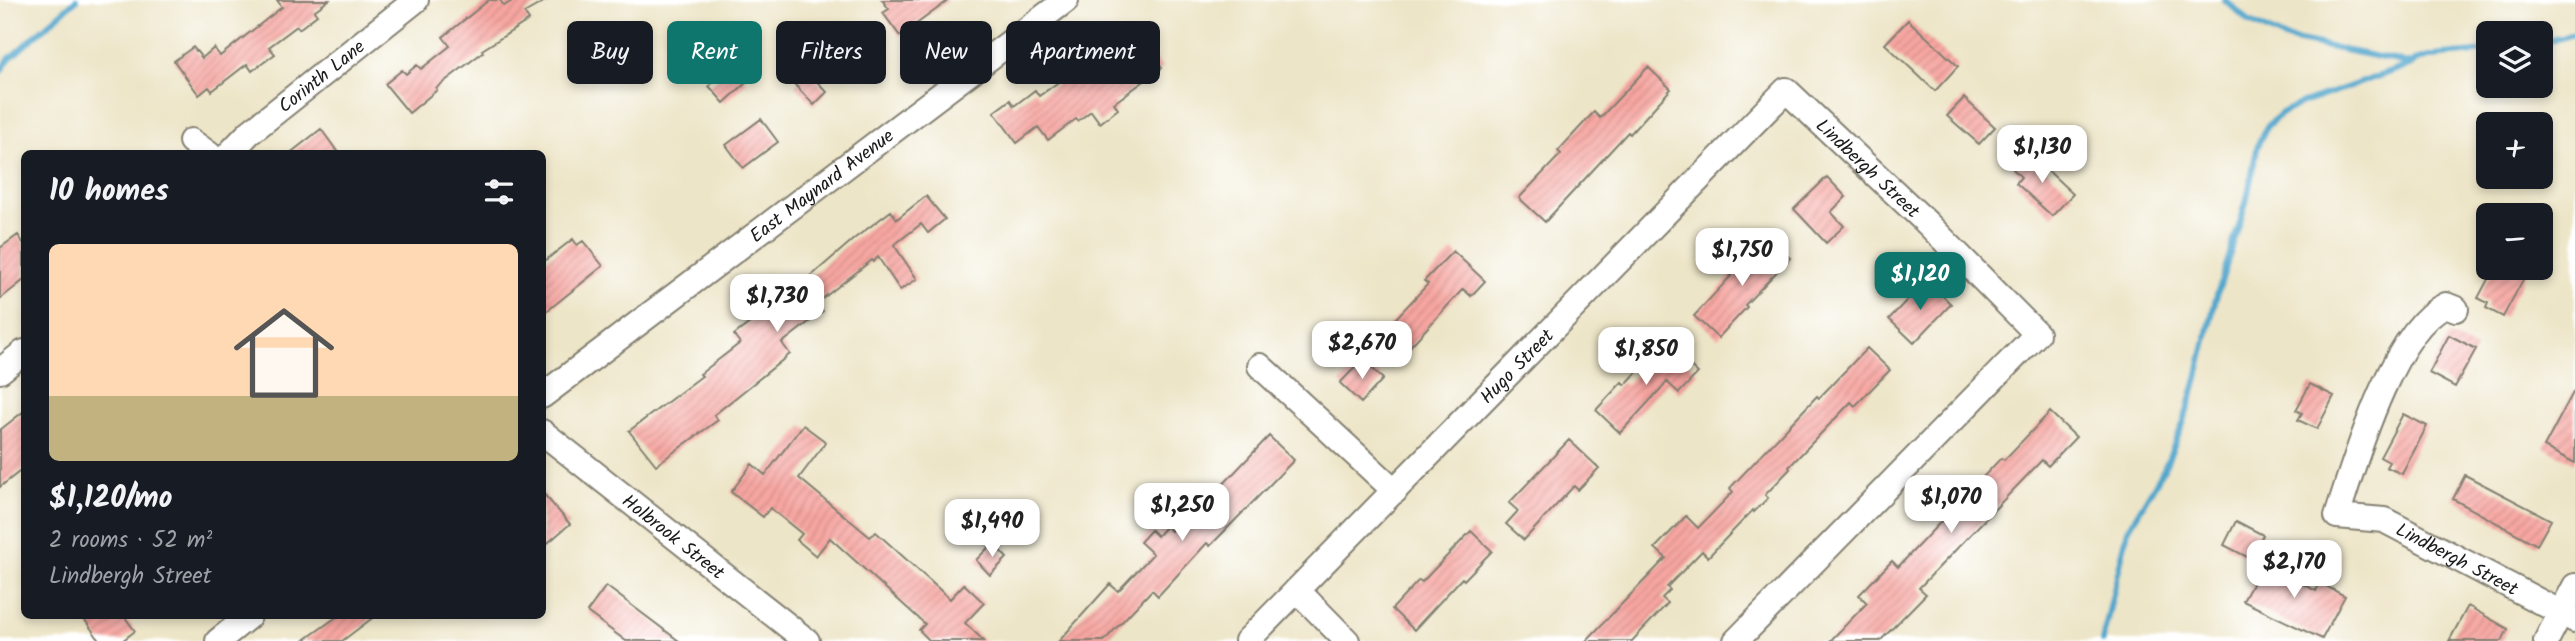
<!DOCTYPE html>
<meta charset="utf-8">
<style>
body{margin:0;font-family:Kalam,sans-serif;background:#20242c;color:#f1f3f6;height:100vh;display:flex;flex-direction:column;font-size:26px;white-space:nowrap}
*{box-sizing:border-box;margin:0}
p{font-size:23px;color:#9ea1a6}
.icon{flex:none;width:38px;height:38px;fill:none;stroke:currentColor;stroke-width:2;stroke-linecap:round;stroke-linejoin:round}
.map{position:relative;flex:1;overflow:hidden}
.sheet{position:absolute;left:21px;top:150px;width:525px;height:469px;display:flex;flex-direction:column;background:#171b24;border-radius:10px;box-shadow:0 4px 10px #0003}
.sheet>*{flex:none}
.banner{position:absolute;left:567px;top:21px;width:665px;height:63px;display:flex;gap:14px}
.controls{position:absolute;left:2476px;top:21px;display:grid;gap:14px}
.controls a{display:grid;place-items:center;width:77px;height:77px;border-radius:10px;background:#171b24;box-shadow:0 4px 10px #0003;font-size:35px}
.price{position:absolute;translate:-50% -60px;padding:0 16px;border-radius:14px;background:#fff;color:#222;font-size:23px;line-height:46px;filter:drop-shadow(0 2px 4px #0008)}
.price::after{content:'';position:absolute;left:50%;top:42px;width:21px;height:16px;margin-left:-10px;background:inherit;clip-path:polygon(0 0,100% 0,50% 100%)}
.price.selected{background:#0f766e;color:#fff}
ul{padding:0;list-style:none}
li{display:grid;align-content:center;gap:14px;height:371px;padding:0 28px}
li+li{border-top:2px solid #363941}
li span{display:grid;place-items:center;height:217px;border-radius:10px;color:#555}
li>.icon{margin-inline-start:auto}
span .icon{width:126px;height:126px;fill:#fffc;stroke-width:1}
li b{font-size:30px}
h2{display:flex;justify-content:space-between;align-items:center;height:84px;padding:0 28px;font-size:30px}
.chip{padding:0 24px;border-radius:10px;background:#171b24;box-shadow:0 4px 10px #0003;font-size:24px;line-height:63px}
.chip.selected{background:#0f766e;color:#fff}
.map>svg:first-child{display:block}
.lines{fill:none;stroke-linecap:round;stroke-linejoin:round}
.stream{stroke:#50a6cc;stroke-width:6}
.building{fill:url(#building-hatch)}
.minor-casing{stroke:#848072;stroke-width:28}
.minor{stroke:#fff;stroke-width:24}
.labels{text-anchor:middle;stroke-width:5;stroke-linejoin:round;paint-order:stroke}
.street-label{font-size:19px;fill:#1c1c1c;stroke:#fff}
</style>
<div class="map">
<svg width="2575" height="641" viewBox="0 0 2575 641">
<defs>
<pattern id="building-hatch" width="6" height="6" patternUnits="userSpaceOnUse" patternTransform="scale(1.75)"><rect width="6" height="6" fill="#f7a6a1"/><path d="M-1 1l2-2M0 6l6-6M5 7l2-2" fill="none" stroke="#d38e8a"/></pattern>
</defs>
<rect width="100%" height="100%" fill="#fff"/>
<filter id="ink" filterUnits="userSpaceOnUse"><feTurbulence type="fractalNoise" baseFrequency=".0143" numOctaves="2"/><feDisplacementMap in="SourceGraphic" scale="14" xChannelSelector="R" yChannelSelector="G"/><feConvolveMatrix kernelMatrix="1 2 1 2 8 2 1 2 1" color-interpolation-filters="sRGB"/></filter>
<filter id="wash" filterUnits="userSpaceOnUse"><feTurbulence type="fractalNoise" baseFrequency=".00686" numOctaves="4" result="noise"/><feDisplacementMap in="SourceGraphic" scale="28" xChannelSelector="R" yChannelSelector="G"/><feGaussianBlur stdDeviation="1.57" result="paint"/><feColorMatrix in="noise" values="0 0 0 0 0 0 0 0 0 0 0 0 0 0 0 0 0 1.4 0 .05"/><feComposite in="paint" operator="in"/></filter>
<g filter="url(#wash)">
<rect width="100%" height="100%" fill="#ede5c7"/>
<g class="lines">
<path class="stream" d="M2225 0 2248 21 2284 38 2413 64 2414 61 2433 56 2488 51
M2541 41 2561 38 2575 33
M0 72 9 59 76 0
M2102 641 2128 530 2164 469 2183 424 2195 386 2216 298 2246 203 2258 144 2267 126 2282 113 2300 104 2413 64"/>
</g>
<g id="blocks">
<path class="building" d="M277 0H329L314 11 317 15 299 29 297 26 269 47 275 54 252 71 247 64 212 91 209 87 199 95 174 61 193 47 202 58 214 48 220 56 282 7Z
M489 0H500L504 6 514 0H547L524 13 529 20 482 50 483 52 436 88 437 90 409 113 385 84 402 70 406 74 417 65 421 69 450 46 443 37Z
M882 0H949L900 36 883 13 889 9Z
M1908 20 1958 66 1935 91 1885 44Z
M1137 34 1162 68 1114 103 1118 109 1100 123 1091 111 1078 121 1076 119 1048 140 1038 127 1017 143 994 112 1010 100 1014 106 1035 90 1039 96 1082 65 1087 71Z
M732 66 747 82 724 103 709 86Z
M1648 67 1671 89 1630 134 1628 132 1545 222 1519 198 1561 154 1558 151 1594 112 1600 118Z
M808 72 827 92 814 105 795 85Z
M1964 98 1995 127 1979 144 1947 116Z
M761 119 778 142 743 168 726 145Z
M321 129 339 154H289Z
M2029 153 2073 194 2052 216 2016 183 2021 177 2013 169Z
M1827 177 1846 197 1831 212 1844 226 1826 243 1794 209Z
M926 196 945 219 928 233 921 224 894 245 917 279 900 290 878 257 873 262 872 260 817 303 823 311 782 343 790 354 714 415 718 420 656 465 629 431 702 376 700 374 740 343 734 335 810 277 855 238 891 211 897 219Z
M18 235 24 244V280L0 299V248Z
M1767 237 1790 258 1745 305 1747 307 1718 338 1694 316Z
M573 239 577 245 583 241 603 266 542 315V263Z
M1453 251 1485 281 1471 296 1463 289 1405 352 1383 332 1428 284 1424 281Z
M2494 268H2514L2526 274 2503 317 2486 308 2488 303 2478 298Z
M1926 280 1951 304 1914 343 1889 319Z
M2449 335 2476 349 2455 387 2429 373Z
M1665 342 1698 373 1679 393 1667 382 1620 433 1596 410 1622 382 1625 385Z
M1867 348 1890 370 1855 406 1851 402 1789 467 1790 469 1765 495 1768 498 1754 512 1753 510 1708 557 1702 551 1667 587 1670 590 1662 598 1668 603 1632 641H1586L1666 558 1655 548 1686 516 1698 528 1733 492 1730 488 1817 396 1819 398Z
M1363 359 1383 379 1361 403 1340 383Z
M2310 384 2334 396 2317 429 2298 420 2302 413 2296 410Z
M2575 389V463L2544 447Z
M24 411V468L0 487V430Z
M2050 412 2076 437 2048 466 2042 460 1919 588 1926 594 1880 641H1830L1867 603 1859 595 1892 561 1898 567 2001 458 2004 460Z
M2403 414 2427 426 2402 474 2386 467 2389 462 2380 457Z
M803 425 826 442 799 478 870 537 876 532 950 599 964 584 984 603 965 623 984 641H930L919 630 925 624 830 538 816 556 797 540 802 534 770 508 763 517 731 492 752 464 765 475Z
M1269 436 1294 460 1210 546 1207 543 1158 596 1152 590 1104 641H1059L1110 584 1118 591 1153 554 1140 542 1151 530 1157 536 1166 526 1171 531 1193 507 1198 511Z
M1569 440 1599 468 1578 490 1574 486 1524 540 1506 524 1518 511 1509 503Z
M2465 475 2551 520 2537 545 2453 499Z
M542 492 570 524 542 548Z
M2236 521 2263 535 2251 559 2224 545Z
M1471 531 1492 551 1464 580 1462 578 1414 630 1392 609 1419 580 1422 582Z
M993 543 1007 558 990 575 976 560Z
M2266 558 2285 567 2282 573 2316 591 2320 583 2345 596 2322 639 2243 601Z
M606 586 679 641H626L587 612Z
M2468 606 2508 629 2502 641H2449Z
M82 616H124L135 631 122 641H100Z
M338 616H375L342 641H303Z"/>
</g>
</g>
<g filter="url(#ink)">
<use href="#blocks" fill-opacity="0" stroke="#848072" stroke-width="2"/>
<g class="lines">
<g class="minor-casing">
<g id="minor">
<path d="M191 141 209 154"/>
<path id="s1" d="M229 154 249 133 416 0"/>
<path id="s2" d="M2456 309 2446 305C2393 328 2354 463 2337 516L2384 520 2575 620"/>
<path d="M1260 366 1395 491"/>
<path d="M0 371 24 352"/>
<path id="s3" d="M542 396 1066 0"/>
<path id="s4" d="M542 432 807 641"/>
<path d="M1297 590 1347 641"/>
<path d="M218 641 249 616"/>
<path id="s5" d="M1247 641 1786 90 1927 223 2037 334 1736 641"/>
<path d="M2546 641 2575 586"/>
</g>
</g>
<use href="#minor" class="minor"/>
</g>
</g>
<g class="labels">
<g class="street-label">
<text dy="7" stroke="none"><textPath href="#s1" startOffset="121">Corinth Lane</textPath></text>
<text dy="7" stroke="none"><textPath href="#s5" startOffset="884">Lindbergh Street</textPath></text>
<text dy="7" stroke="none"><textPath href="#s3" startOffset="350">East Maynard Avenue</textPath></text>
<text dy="7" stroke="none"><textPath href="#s5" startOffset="385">Hugo Street</textPath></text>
<text dy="7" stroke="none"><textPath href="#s4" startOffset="168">Holbrook Street</textPath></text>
<text dy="7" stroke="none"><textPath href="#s2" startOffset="383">Lindbergh Street</textPath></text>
</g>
</g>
</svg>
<div class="controls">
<a><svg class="icon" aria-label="layers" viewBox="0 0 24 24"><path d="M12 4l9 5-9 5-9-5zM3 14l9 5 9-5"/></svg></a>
<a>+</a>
<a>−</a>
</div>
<b class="price" style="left:2042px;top:185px">$1,130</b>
<b class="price" style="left:1742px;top:288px">$1,750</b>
<b class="price selected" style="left:1920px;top:312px">$1,120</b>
<b class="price" style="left:777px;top:334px">$1,730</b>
<b class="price" style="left:1362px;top:381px">$2,670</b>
<b class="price" style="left:1646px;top:387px">$1,850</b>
<b class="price" style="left:1951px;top:535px">$1,070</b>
<b class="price" style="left:1182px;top:543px">$1,250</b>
<b class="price" style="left:992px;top:559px">$1,490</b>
<b class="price" style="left:2294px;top:600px">$2,170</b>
<div class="banner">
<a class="chip">Buy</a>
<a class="chip selected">Rent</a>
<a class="chip">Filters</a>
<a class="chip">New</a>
<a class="chip">Apartment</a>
</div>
<section class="sheet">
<h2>10 homes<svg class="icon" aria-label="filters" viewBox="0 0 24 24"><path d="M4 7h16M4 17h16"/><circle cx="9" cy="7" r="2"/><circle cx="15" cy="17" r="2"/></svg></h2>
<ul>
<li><span style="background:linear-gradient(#ffd9b3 70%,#c2b280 0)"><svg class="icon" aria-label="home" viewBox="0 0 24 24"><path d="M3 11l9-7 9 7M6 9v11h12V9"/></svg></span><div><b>$1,120/mo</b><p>2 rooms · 52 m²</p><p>Lindbergh Street</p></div></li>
</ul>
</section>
</div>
